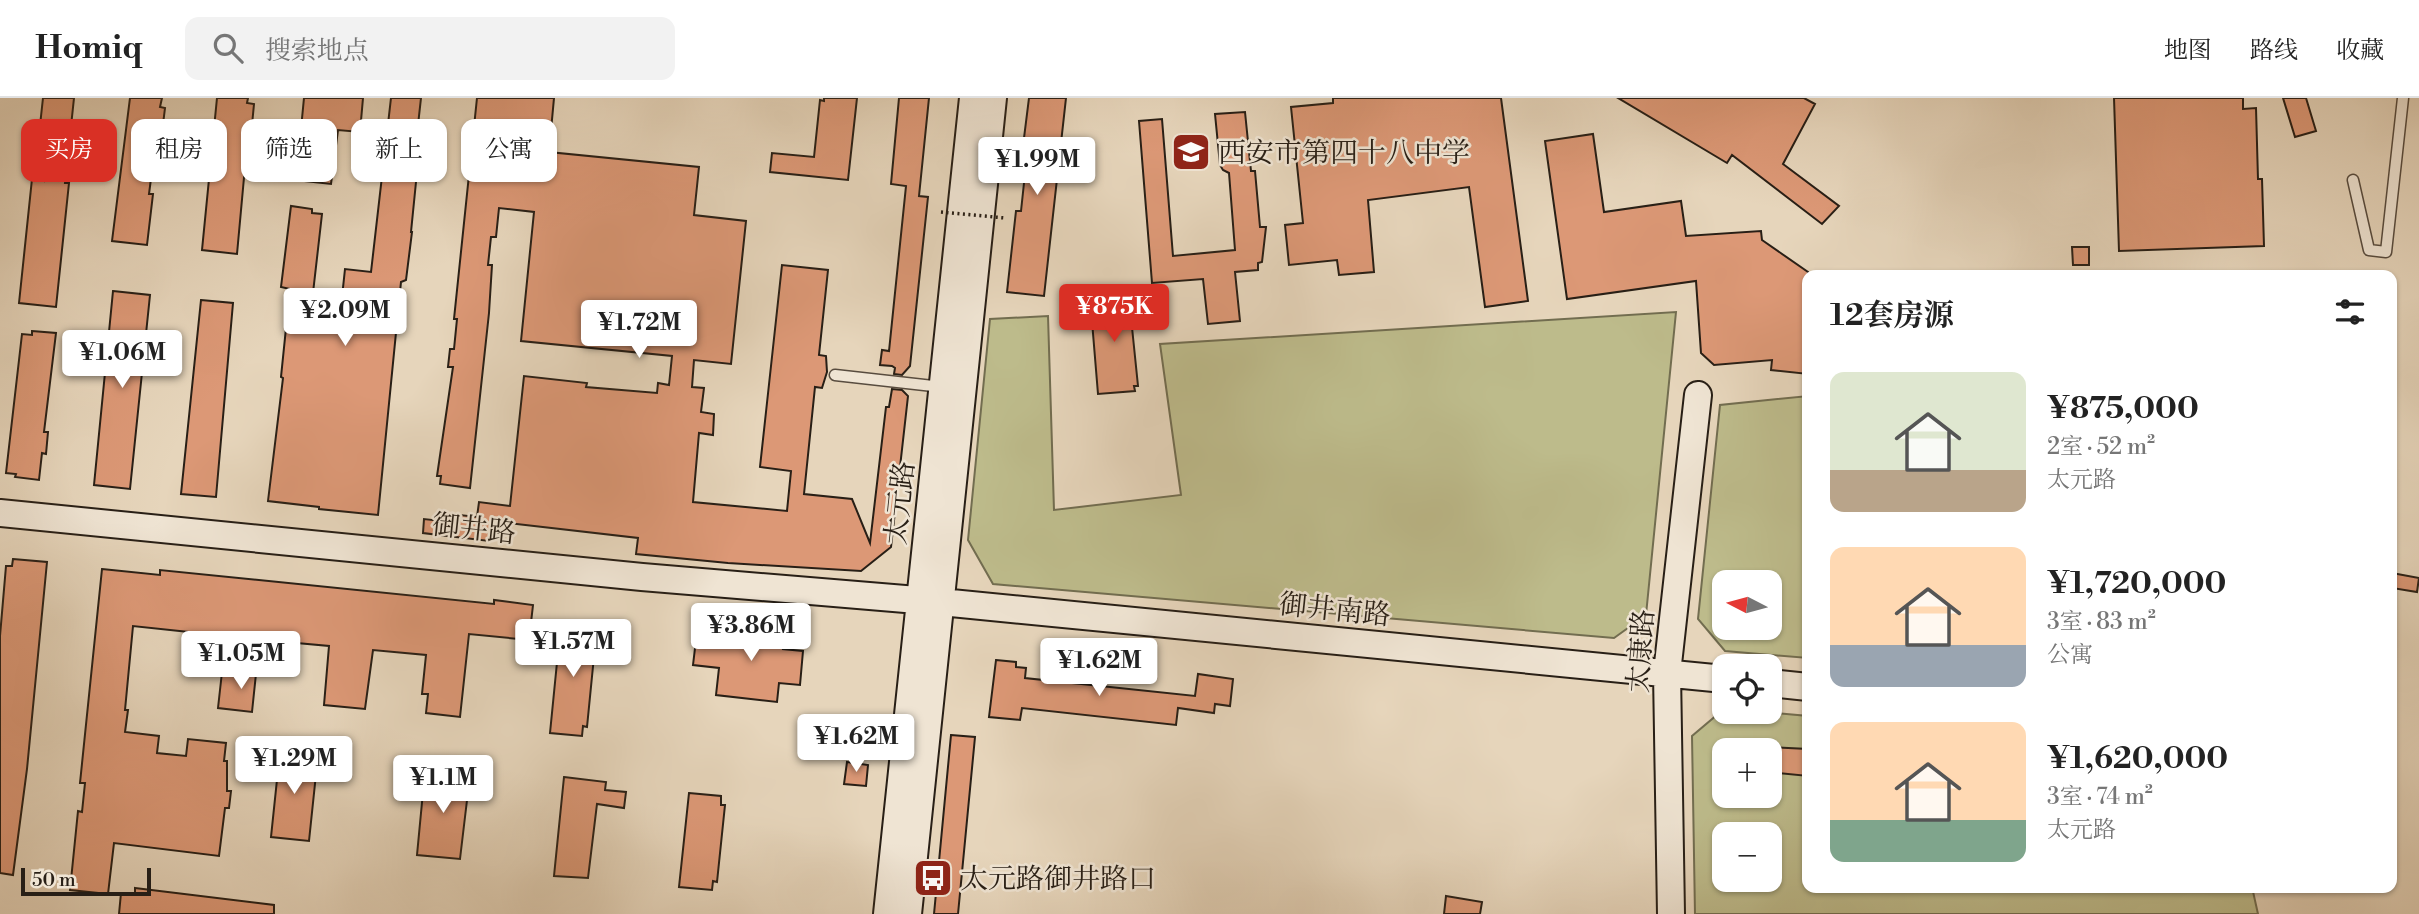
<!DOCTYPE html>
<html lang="zh">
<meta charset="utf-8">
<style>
body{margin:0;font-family:"Libre Bodoni","Noto Serif SC",serif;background:#f2f2f2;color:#222;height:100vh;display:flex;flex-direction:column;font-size:26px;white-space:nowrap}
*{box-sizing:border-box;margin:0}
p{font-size:23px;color:#767676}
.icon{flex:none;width:38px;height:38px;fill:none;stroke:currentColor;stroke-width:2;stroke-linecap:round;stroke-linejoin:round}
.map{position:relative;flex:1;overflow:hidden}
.sheet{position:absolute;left:1802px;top:172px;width:595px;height:623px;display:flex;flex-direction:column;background:#fff;border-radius:14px;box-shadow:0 2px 5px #0004}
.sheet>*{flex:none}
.hud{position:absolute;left:21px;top:21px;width:665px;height:63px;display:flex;gap:14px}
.needle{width:46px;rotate:276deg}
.buttons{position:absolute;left:1712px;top:472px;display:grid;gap:14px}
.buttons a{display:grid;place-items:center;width:70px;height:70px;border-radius:14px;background:#fff;box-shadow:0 2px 5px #0004;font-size:35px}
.scale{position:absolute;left:21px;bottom:18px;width:130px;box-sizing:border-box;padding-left:7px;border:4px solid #281f16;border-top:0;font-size:19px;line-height:24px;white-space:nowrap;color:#281f16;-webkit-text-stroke:5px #efe4d3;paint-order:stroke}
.price{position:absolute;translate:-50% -60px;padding:0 16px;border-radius:7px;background:#fff;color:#222;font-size:23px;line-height:46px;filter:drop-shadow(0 2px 4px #0008)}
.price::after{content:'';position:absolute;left:50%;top:42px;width:21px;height:16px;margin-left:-10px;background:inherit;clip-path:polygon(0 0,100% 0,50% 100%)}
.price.active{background:#d93025;color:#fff}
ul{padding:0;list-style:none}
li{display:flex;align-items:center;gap:21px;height:175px;padding:0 28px}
li span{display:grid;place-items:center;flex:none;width:196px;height:140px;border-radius:14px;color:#555}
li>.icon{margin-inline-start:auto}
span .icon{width:84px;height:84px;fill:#fffc;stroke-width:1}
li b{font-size:30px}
h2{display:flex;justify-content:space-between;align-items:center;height:84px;padding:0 28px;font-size:30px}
.tag{padding:0 24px;border-radius:14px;background:#fff;box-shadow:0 2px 5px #0004;font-size:24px;line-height:63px}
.tag.active{background:#d93025;color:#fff}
header{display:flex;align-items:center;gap:42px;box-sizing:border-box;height:98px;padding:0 35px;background:#fff;border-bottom:2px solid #e0e0e0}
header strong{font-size:33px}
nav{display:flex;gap:38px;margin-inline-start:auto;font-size:24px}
.search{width:490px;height:63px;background:#f2f2f2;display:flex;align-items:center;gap:18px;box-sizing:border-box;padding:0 24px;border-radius:14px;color:#767676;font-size:26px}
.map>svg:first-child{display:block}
.green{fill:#bdbb8b;stroke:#726d50;stroke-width:2;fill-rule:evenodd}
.building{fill:#dc9876;stroke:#281f16;stroke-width:2}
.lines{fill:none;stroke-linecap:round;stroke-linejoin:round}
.lane-casing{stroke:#584c3f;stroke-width:13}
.secondary-casing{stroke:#281f16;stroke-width:30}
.lane{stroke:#efe4d3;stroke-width:10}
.secondary{stroke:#efe4d3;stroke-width:26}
.path-bridge{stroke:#281f16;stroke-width:3.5;stroke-dasharray:2 3.5;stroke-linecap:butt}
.labels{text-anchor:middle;stroke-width:5;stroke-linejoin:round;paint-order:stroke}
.poi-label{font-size:28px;fill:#281f16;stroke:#efe4d3;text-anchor:start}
.street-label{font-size:28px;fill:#281f16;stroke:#efe4d3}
</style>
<header>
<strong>Homiq</strong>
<div class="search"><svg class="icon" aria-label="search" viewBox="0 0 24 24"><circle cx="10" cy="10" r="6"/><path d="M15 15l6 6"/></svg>搜索地点</div>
<nav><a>地图</a><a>路线</a><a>收藏</a></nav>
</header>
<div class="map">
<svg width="2419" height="816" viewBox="0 0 2419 816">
<rect width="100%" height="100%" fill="#e6d5bb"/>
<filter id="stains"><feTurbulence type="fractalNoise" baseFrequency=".00286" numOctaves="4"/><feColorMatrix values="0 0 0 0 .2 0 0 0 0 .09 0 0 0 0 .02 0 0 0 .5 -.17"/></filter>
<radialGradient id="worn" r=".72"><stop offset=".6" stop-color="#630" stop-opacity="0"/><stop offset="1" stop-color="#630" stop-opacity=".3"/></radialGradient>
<path class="green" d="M1676 214 1646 517 1614 540 993 486 968 442 990 221 1048 218 1054 412 1181 397 1160 246Z
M1808 298V560L1725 553 1698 521 1720 307ZM1724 485H1769V530H1724Z
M1724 611V614H1766L1808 618V789H2252L2258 816H1695L1692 638ZM1724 653H1769V698H1724ZM1724 737H1769V782H1724Z"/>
<path class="building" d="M43 0H74L65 85H69L56 209 19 205 32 81 44 83 47 56 37 55Z
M130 0H162L160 9 165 10 158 66 153 65 149 96H153L147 147 112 143Z
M217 0H248L247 5 254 6 251 37 248 36 237 156 202 152Z
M304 0H363L360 34 338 32 331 86 296 82Z
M391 0H421L414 63 418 64 411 134H412L406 182 401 184 378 417 319 411V409L268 403 283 280 281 279 290 191 281 189 291 108 312 111V115L322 116 313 195 342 199 345 171 371 174Z
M477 0H554L549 54 699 69 694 117 746 123 731 266 694 262 692 289 704 290 701 314 714 316 713 337 699 335 693 404 787 413 791 373 760 369 782 167 828 172 819 257 826 258 827 274 822 290 815 289 804 396 852 401 870 445 886 309H889L892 291 902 292 908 298 891 449 861 473 728 465 636 456 638 440 491 423 489 443 423 435 424 421 450 424 451 416 477 419 479 404 510 408 524 278 587 285 586 289 657 295 658 285 669 287 672 258 521 243 534 114 499 110 496 139H491L488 167H492L489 215 470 390 440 386 441 378H437L453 269H448L450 251H454L457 221H454Z
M824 0H857L848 82 770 74 772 55 814 59 820 2 824 3Z
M899 0H929L919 98 928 99 910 268 902 277 894 276 895 270 892 268 880 267 882 252 889 253 906 88 891 86Z
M1029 0H1066L1044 198 1007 194 1016 113H1021L1027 57 1022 56Z
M1333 0H1501L1528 203 1485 209 1469 89 1368 102 1374 174 1339 177 1337 162 1289 167 1285 127 1303 125 1291 9 1333 5Z
M1618 0H1804L1815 6 1783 66 1839 108 1822 126 1732 57 1727 65Z
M2114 0H2243V11L2256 10 2258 81H2262L2264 148 2119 153Z
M2283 0H2306L2316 33 2295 39Z
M1245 14 1251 73H1255L1260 129H1266L1262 164 1258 165V172L1235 174 1240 223 1208 226 1203 181 1152 185 1139 23 1162 21 1173 158 1235 152 1229 75 1223 72 1220 67 1215 16Z
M1593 36 1604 114 1681 103 1686 138 1761 133 1762 142 1808 174V276L1771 272 1772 262 1714 267 1701 255 1696 183 1567 201 1545 43Z
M2072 149H2089V167H2073Z
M113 193 150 197 130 391 94 387Z
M1125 195 1126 201 1129 200 1138 288H1134L1135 293 1098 296 1090 199Z
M201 202 233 205 216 399 181 396Z
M32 233 56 235 44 334H48L46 356 42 355 39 382 15 379 16 376 6 375 22 236 32 237Z
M13 461 47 464 27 671 13 777 0 775V538L6 468H12Z
M102 471 160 477V472L494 506V502L533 507 529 542 469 536 460 619 426 615 428 596H422L426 557 373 552 365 611 324 607 329 548 264 542 263 548 259 547 252 614 218 610 226 538 133 528 125 612H128L125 634 159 638 157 655 186 658 188 641 226 645 224 663H227V693H231L229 710H225L219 758 114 745 108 796 70 792 78 713 82 714 85 685H80Z
M2392 475 2419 480 2417 494 2392 490Z
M561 524 593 527 592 537 596 538 587 629 583 628 582 638 550 635Z
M724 527 785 533 783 551 803 553 800 587 779 585 777 604 716 597 719 570 693 567 696 542 722 546Z
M996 562 1016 564V569L1026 570 1025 580 1195 598 1198 576 1233 581 1230 608 1215 606 1214 615 1178 610 1176 627 1022 610 1020 622 989 619Z
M951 637 975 639 958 816H934Z
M1769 649 1808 651V678L1769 674Z
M280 653 318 657 309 743 271 739Z
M847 664 868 667 866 688 844 686Z
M425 673 470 677 460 761 417 757Z
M564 679 606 684 605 692 626 694 624 710 597 706 588 780 554 778Z
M689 695 721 698V707H725L717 784 713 783 712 792 679 789Z
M135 790 274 807V816H119L121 795 135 796Z
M1446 798 1482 804 1480 816H1444Z"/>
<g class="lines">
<g class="lane-casing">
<path id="lane" d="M2353 82 2369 152 2386 154 2403 0
M835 277 942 289"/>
</g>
<g class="secondary-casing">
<path id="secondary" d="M0 415 642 479 941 504 1724 581
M1769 585 1808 589
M887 816 973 0
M908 816 993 0
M1671 816 1667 575 1698 297"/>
</g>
<use href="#lane" class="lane"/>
<use href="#secondary" class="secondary"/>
<path class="path-bridge" d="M941 114 1005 120"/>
</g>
<defs>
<g id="school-square" transform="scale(2.0125)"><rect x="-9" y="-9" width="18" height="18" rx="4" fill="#8f2418" stroke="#efe4d3"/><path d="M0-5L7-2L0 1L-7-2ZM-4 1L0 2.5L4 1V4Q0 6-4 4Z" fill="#fff"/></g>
<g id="bus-square" transform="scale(2.0125)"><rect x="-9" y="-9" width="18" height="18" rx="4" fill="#8f2418" stroke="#efe4d3"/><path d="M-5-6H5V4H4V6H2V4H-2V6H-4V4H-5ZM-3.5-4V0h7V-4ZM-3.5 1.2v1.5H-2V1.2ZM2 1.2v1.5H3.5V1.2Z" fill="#fff"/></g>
</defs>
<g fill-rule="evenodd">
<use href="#school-square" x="1191" y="54"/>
<use href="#bus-square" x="933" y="780"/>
</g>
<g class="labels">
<g class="poi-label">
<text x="1218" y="64">西安市第四十八中学</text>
<text x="960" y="790">太元路御井路口</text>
</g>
<g class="street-label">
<text transform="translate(899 405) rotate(-84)" y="10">太元路</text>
<text transform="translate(474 430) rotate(6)" y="10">御井路</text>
<text transform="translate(1335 511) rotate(6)" y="10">御井南路</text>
<text transform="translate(1640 553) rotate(-86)" y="10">太康路</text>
</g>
</g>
<rect width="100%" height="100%" filter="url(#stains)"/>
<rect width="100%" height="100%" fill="url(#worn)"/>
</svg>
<div class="buttons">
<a><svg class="needle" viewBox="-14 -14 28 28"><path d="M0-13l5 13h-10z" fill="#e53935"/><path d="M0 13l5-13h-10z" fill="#767676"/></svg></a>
<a><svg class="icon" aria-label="locate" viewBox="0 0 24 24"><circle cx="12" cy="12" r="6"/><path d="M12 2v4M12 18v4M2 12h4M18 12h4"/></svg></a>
<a>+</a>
<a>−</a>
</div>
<div class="scale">50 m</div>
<b class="price" style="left:1037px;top:99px">¥1.99M</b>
<b class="price active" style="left:1114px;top:246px">¥875K</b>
<b class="price" style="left:345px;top:250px">¥2.09M</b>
<b class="price" style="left:639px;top:262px">¥1.72M</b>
<b class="price" style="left:122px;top:292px">¥1.06M</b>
<b class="price" style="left:751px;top:565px">¥3.86M</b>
<b class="price" style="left:573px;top:581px">¥1.57M</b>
<b class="price" style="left:241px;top:593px">¥1.05M</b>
<b class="price" style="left:1099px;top:600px">¥1.62M</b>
<b class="price" style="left:856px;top:676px">¥1.62M</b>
<b class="price" style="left:294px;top:698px">¥1.29M</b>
<b class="price" style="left:443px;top:717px">¥1.1M</b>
<div class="hud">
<a class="tag active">买房</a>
<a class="tag">租房</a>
<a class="tag">筛选</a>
<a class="tag">新上</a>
<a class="tag">公寓</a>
</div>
<section class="sheet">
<h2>12套房源<svg class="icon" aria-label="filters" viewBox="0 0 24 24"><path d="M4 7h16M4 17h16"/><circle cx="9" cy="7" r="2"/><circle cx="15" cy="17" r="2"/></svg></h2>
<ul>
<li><span style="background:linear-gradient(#dfe7d0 70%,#b9a48a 0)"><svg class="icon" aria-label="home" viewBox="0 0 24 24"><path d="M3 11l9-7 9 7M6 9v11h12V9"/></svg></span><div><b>¥875,000</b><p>2室 · 52 m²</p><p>太元路</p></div></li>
<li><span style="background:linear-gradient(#ffd9b3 70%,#9aa5b1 0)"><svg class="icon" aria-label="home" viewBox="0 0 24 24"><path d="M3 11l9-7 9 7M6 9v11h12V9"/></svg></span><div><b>¥1,720,000</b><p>3室 · 83 m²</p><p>公寓</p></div></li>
<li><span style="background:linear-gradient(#ffd9b3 70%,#7fa58c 0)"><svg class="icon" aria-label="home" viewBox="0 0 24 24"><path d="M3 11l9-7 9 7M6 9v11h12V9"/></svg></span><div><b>¥1,620,000</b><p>3室 · 74 m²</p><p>太元路</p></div></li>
</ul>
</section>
</div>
